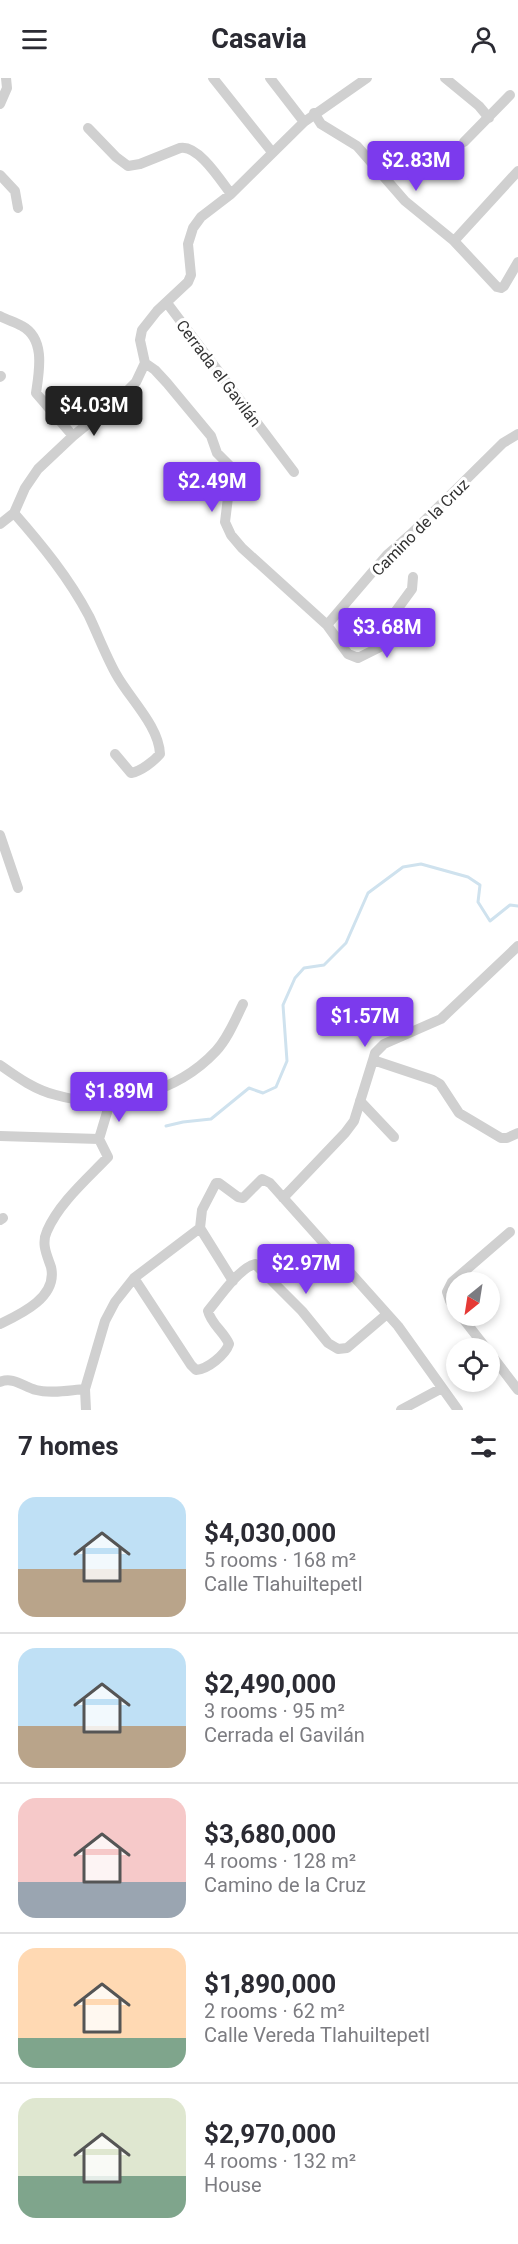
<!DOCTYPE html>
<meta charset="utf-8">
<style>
body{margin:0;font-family:Roboto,sans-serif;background:#f7f7f7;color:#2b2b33;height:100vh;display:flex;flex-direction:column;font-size:22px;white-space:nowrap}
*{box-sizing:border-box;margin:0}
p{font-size:20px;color:#7c7c81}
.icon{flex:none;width:33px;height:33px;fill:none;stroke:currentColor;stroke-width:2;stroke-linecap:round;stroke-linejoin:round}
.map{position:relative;height:1332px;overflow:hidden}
.details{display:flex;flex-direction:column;background:#fff;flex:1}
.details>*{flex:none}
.needle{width:39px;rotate:210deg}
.tools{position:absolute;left:446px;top:1194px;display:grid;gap:12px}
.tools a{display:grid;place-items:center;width:54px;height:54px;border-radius:50%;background:#fff;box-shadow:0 3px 9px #0003;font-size:30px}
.price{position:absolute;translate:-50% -51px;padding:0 14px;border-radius:6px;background:#7c3aed;color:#fff;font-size:20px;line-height:39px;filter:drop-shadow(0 2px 3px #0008)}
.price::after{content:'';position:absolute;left:50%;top:36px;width:18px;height:14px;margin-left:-9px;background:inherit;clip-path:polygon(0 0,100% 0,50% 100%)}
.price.on{background:#222;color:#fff}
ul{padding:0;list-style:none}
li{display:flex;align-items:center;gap:18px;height:150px;padding:0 18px}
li+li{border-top:2px solid #e1e1e2}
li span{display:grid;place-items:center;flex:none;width:168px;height:120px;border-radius:18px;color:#555}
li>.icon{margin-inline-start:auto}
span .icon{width:72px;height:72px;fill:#fffc;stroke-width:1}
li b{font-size:26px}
h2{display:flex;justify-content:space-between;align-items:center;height:72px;padding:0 18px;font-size:26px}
header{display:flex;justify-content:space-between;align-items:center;height:78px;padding:0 18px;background:#fff;font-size:27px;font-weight:700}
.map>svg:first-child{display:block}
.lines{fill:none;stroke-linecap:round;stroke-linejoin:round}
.stream{stroke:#cfe2ee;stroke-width:3}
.minor{stroke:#d0d0d0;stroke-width:10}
.labels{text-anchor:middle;stroke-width:6;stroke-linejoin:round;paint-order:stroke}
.street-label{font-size:16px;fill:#333;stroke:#fff}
</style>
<header><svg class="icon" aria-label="menu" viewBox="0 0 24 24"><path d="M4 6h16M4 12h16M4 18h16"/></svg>Casavia<svg class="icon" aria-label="person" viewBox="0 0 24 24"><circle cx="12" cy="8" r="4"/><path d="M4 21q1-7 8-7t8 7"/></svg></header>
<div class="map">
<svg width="518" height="1332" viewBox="0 0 518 1332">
<rect width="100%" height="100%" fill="#fff"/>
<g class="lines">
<path class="stream" d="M166 1048 183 1044 211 1041 249 1010 263 1015 276 1009 287 983 283 927 295 900 304 890 324 887 346 865 368 815 403 789 421 786 468 799 480 807 478 824 490 843 510 827 518 828"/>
<path class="minor" d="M213 0 272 74
M270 0 304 44
M445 0 479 28 489 40
M0 26 7 10 6 0
M314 35 321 46 357 68 405 123 454 163 497 209 501 210 504 208 518 184
M88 50 116 79 128 88 140 86 180 70C198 66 221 103 231 116
M464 64 510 17
M0 97 15 113 18 130
M454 163 518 93
M167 225 294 394
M0 238C7 242 15 244 22 248 46 261 39 294 36 315L73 358
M145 285 155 292 167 305 211 358 217 375 230 388 231 395 225 444 231 457 242 470 327 547 348 576 358 580 380 569 393 537 412 511 413 499
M0 299 1 298
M14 435C42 467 69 500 89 538 98 557 106 578 116 596 129 620 159 648 160 676 153 684 141 693 131 695L115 676
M0 446 14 435 25 410 38 391 73 358 121 319 136 304 145 285 140 262 142 252 157 233 188 204 191 197 188 166 193 150 201 139 231 116 304 44 367 0
M327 547 387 477 412 455 503 365 518 356
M0 757 18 810
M373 982 375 975 384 966 441 941 518 868
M0 987C17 999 35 1012 56 1017 110 1033 177 1015 216 973 228 960 235 942 243 926
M360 1023 394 1059
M0 1058 99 1061
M99 1061 111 1021
M283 1120 345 1055 354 1043 373 982 433 1002 440 1006 459 1035 501 1060H507L518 1055
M0 1142 3 1140
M200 1150 233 1203
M134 1200 191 1287 196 1292C208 1291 225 1277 229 1266 224 1254 211 1246 208 1233 219 1220 239 1190 255 1186L302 1233 328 1265 338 1271 347 1270 387 1236
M456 1231 450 1223 447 1214 452 1204 510 1154
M461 1238 486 1270
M0 1246C21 1236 58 1219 51 1189 47 1177 41 1166 47 1153 59 1125 87 1101 108 1079L99 1061
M489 1274 518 1312
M0 1304C13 1298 24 1309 36 1312 51 1316 70 1312 85 1311
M86 1332 85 1311 105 1243 115 1224 134 1200 200 1150 202 1132 216 1105H219L238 1119 243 1120 262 1101 270 1105 398 1248 458 1332
M401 1332 442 1310"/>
</g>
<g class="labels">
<g class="street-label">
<text transform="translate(219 295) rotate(53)" y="6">Cerrada el Gavilán</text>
<text transform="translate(420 449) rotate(-45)" y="6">Camino de la Cruz</text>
</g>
</g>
</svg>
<div class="tools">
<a><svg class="needle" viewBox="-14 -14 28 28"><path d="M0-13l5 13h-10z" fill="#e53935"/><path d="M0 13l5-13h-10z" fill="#7c7c81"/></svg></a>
<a><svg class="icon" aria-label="locate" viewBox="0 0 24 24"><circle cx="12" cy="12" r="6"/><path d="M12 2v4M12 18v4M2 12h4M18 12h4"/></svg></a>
</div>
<b class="price" style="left:416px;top:114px">$2.83M</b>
<b class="price on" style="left:94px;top:359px">$4.03M</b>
<b class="price" style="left:212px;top:435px">$2.49M</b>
<b class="price" style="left:387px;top:581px">$3.68M</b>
<b class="price" style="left:365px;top:970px">$1.57M</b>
<b class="price" style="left:119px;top:1045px">$1.89M</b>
<b class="price" style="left:306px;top:1217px">$2.97M</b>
</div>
<section class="details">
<h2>7 homes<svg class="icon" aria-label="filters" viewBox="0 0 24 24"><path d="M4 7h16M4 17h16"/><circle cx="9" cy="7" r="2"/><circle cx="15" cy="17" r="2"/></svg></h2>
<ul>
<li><span style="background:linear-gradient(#bfe0f5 60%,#b9a48a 0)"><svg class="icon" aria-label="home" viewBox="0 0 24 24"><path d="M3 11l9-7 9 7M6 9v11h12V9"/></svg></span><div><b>$4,030,000</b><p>5 rooms · 168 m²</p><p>Calle Tlahuiltepetl</p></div></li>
<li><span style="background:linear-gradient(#bfe0f5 65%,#b9a48a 0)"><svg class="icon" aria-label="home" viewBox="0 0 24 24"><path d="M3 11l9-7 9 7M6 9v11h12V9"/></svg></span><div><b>$2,490,000</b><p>3 rooms · 95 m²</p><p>Cerrada el Gavilán</p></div></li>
<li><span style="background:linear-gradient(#f6c9c9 70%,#9aa5b1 0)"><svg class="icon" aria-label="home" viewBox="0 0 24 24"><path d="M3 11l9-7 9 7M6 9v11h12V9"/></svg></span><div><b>$3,680,000</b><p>4 rooms · 128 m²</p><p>Camino de la Cruz</p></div></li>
<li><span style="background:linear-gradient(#ffd9b3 75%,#7fa58c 0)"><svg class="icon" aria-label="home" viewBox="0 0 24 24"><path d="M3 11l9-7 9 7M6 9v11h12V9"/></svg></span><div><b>$1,890,000</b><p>2 rooms · 62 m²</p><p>Calle Vereda Tlahuiltepetl</p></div></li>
<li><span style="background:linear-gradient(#dfe7d0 65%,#7fa58c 0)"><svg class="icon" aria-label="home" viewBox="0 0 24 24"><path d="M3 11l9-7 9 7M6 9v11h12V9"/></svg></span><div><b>$2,970,000</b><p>4 rooms · 132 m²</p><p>House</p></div></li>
</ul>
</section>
